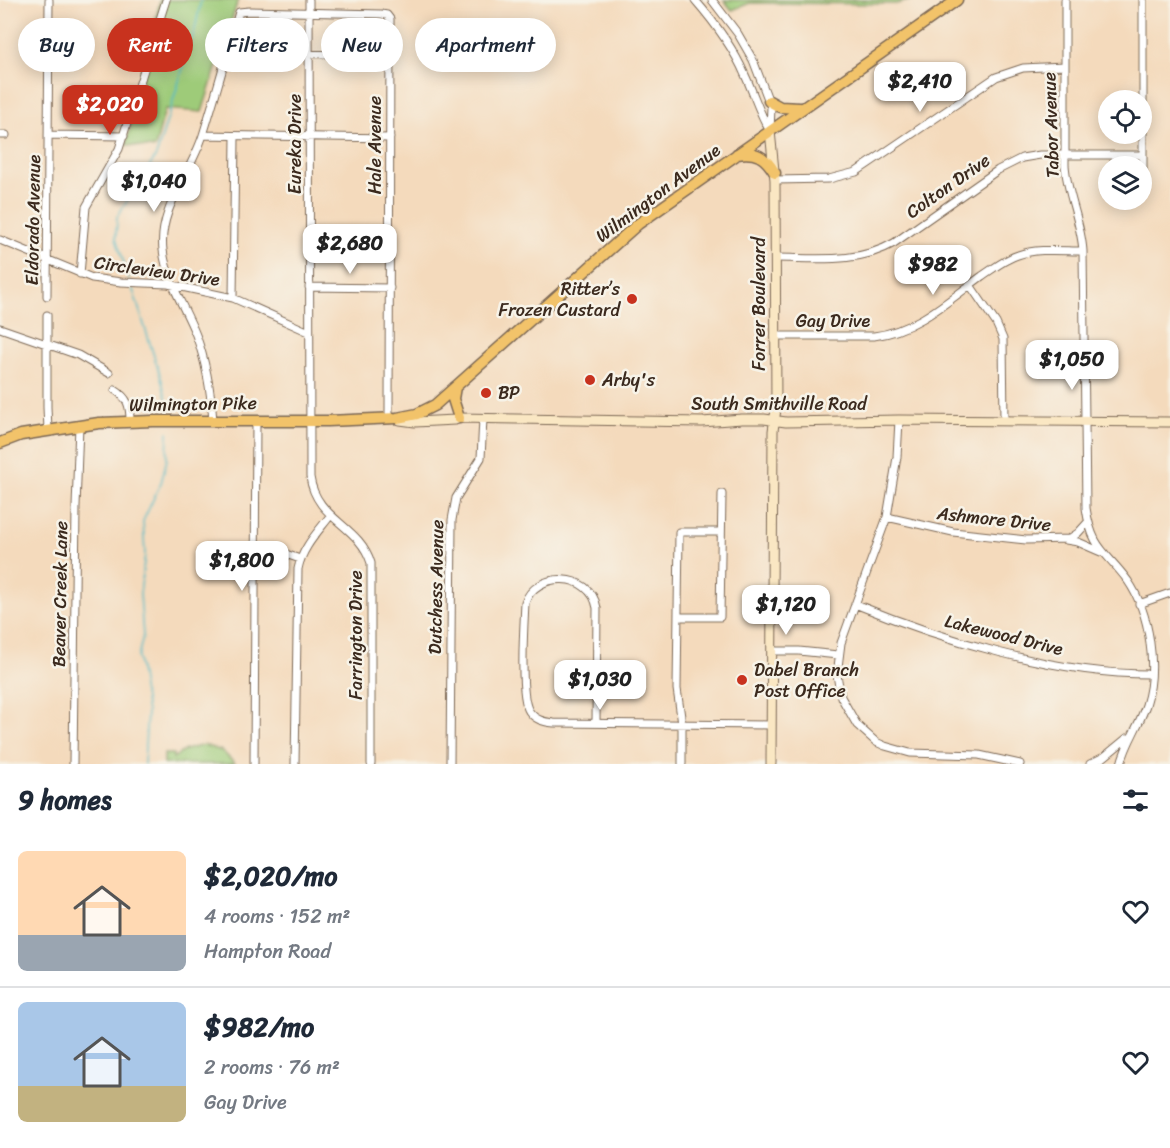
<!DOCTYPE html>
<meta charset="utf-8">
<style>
body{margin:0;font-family:Sriracha,sans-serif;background:#f2f2f3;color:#1f2937;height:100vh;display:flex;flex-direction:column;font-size:22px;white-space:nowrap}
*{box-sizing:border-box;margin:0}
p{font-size:20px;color:#747a83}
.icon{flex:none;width:33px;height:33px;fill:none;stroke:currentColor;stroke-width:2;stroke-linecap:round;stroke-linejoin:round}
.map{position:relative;height:764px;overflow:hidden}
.panel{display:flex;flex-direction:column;background:#fff;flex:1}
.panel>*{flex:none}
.banner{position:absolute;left:18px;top:18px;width:600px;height:54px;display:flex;gap:12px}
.fabs{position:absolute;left:1098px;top:90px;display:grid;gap:12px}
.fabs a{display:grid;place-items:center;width:54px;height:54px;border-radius:50%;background:#fff;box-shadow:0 3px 15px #0003;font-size:30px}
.price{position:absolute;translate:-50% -51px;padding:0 14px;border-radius:12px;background:#fff;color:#222;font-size:20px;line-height:39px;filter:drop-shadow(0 2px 3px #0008)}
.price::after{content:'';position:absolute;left:50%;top:36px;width:18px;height:14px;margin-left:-9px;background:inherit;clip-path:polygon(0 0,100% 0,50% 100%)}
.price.current{background:#c8321e;color:#fff}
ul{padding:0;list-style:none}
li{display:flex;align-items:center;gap:18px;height:150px;padding:0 18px}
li+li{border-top:2px solid #e0e1e3}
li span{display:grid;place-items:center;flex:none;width:168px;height:120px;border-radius:9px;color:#555}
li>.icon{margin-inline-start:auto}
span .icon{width:72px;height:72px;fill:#fffc;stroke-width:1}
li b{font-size:26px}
h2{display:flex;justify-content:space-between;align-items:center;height:72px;padding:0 18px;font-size:26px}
.chip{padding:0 21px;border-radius:27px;background:#fff;box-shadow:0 3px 15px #0003;font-size:21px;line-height:54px}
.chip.current{background:#c8321e;color:#fff}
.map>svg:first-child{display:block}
.grass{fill:#9ecb79;stroke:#6c7a4c;stroke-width:1.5}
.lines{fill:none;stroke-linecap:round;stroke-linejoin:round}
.stream{stroke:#4dbac7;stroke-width:1.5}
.street-casing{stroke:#7c6855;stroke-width:9}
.secondary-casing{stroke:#7c6855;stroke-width:11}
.primary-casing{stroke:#7c6855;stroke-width:13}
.street{stroke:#fff;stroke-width:7}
.secondary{stroke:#fae7c3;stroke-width:9}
.primary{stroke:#f2c36a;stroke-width:10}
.poi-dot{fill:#c8321e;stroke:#f7f3e8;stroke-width:2}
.labels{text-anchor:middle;stroke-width:5;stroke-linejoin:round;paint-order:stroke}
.street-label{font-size:18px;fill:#3b2a1e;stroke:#f7f3e8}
.poi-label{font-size:18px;fill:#3b2a1e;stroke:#f7f3e8;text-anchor:start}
</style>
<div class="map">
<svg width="1170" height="764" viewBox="0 0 1170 764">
<rect width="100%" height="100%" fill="#f7f3e8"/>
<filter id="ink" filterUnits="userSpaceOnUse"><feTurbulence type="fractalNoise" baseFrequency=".0167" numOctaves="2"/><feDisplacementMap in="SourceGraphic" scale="12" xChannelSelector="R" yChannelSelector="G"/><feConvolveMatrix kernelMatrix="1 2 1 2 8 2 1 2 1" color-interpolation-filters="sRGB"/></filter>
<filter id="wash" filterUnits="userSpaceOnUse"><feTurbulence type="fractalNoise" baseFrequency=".008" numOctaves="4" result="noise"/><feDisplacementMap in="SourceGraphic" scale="24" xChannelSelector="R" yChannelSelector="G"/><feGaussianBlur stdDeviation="1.35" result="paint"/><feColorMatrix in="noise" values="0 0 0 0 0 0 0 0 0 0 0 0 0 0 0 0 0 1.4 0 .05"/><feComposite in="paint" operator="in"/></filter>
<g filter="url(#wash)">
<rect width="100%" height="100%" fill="#f4dabc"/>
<path class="grass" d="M160 0H238L202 112 165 109 155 148 126 145Z
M724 0H912L896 4 750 3 732 10Z
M204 745 222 751 235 764H164V754H173V758L185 750Z"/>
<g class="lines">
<path class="stream" d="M129 279 116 238 117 217 156 156 195 29 201 0
M132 287 161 378 169 409
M144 764 147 712 138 657 143 636 140 594 145 554 143 521 161 483 167 459 168 432"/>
</g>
</g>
<g filter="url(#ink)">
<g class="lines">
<g class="street-casing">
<path id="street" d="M309 0 310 477C316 520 359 524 371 563V764
M695 0C715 23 733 47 745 75 754 94 759 113 770 131
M712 0 738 34 753 60 771 107 770 131
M1065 0V165C1067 194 1081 221 1083 251L1086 508C1092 550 1106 551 1128 581 1150 613 1158 668 1146 705 1139 726 1126 743 1121 764
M1143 0V185
M228 52 390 55
M0 135H6
M48 135 124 136
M203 135 390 138
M775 180 829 179 856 172 996 77 1023 68 1064 66
M0 240 92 278 121 282 168 284 233 298 309 332
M775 258C815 258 858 264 894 243L998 170 1022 158 1040 155H1143
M80 274 86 207 119 149 166 0
M970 285 996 323 1003 339 1004 421
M309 287 390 288
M47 296 49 0
M233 298 235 137
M47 315V407L48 430
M0 328 78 355 109 373
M775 336H874C916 331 949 300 982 276 994 268 1005 259 1018 255 1038 248 1062 251 1083 251
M115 390C128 398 130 406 130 421
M899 420 897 457 887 517 841 643 837 675 841 697 857 725 876 742 885 746 910 753 979 755 1020 764
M213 421C211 392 206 362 196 335 185 307 167 282 163 250 158 210 191 173 203 135 216 94 227 53 239 12L249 11 381 14 387 15 390 19 389 418
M887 517 953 532 1026 540 1069 539 1078 533 1088 522
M1066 540 1078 542 1101 552
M254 549 277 551 300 559
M855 604C943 640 1055 674 1150 674
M1139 604 1170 593
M678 617H720L722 494
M773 651H799L838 655
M596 723 597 608C591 571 535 571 525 603 524 625 519 695 529 711 535 720 544 722 554 723L771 725
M73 764 76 507 79 425
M254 764 256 420
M295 764 298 569C302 548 317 533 330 516
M450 764 452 520 456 498 481 458 483 419
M682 764V724L677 689 679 532H721
M1090 764 1104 757 1127 738"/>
</g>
<g class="secondary-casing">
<path id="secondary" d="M770 131 775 180 776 409 773 431 771 764
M400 420 415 422 455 420 459 418 702 422 742 419H764L786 422 899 420 1170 422"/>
</g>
<g class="primary-casing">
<path id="primary" d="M769 101 780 107 800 108
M737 154C756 151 765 156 775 173
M455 387 453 399 459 418
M0 443 21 435 99 423 153 421H328L397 418 417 414 435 405 638 224 957 0"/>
</g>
<use href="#street" class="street"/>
<use href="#secondary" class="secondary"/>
<use href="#primary" class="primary"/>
</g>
</g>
<g class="poi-dot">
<circle cx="632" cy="299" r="6"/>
<circle cx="590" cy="380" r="6"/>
<circle cx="486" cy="393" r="6"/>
<circle cx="742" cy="680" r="6"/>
</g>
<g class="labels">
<g class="street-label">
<text transform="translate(1051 125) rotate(-92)" y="6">Tabor Avenue</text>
<text transform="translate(295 144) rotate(-90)" y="6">Eureka Drive</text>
<text transform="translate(375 145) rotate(-90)" y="6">Hale Avenue</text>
<text transform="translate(948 186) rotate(-35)" y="6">Colton Drive</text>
<text transform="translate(658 193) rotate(-37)" y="6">Wilmington Avenue</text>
<text transform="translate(33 220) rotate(-89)" y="6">Eldorado Avenue</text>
<text transform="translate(157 271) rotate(8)" y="6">Circleview Drive</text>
<text transform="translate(759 304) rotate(-90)" y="6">Forrer Boulevard</text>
<text x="833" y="327">Gay Drive</text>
<text transform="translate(193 404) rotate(-1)" y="6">Wilmington Pike</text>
<text x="779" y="410">South Smithville Road</text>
<text transform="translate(994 519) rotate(6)" y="6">Ashmore Drive</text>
<text transform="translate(436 587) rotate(-89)" y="6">Dutchess Avenue</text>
<text transform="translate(60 594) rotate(-89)" y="6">Beaver Creek Lane</text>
<text transform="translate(356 635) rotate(-90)" y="6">Farrington Drive</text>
<text transform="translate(1004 635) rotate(14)" y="6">Lakewood Drive</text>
</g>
<g class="poi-label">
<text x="620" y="295" text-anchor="end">Ritter’s<tspan x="620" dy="21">Frozen Custard</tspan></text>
<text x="602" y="386">Arby's</text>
<text x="498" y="399">BP</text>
<text x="754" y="676">Dabel Branch<tspan x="754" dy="21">Post Office</tspan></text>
</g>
</g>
</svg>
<div class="fabs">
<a><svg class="icon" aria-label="locate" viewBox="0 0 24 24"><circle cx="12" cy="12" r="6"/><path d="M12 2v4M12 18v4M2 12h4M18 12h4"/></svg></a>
<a><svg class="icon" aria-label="layers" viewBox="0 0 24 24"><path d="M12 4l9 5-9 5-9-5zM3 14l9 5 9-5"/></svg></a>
</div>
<b class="price" style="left:920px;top:113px">$2,410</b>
<b class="price current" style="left:110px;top:136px">$2,020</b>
<b class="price" style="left:154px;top:213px">$1,040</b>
<b class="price" style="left:350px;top:275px">$2,680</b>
<b class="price" style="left:933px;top:296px">$982</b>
<b class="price" style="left:1072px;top:391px">$1,050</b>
<b class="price" style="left:242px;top:592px">$1,800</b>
<b class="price" style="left:786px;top:636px">$1,120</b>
<b class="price" style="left:600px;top:711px">$1,030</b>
<div class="banner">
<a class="chip">Buy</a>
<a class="chip current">Rent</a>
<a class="chip">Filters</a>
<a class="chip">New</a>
<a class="chip">Apartment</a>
</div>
</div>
<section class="panel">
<h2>9 homes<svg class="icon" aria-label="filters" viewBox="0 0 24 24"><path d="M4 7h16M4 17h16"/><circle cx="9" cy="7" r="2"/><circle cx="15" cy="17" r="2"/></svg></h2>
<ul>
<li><span style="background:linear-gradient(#ffd9b3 70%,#9aa5b1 0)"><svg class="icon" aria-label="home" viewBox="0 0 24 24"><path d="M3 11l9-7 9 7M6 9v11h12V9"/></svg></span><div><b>$2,020/mo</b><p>4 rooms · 152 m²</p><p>Hampton Road</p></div><svg class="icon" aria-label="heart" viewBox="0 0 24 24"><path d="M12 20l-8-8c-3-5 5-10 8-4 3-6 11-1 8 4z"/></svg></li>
<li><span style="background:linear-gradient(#a9c7e8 70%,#c2b280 0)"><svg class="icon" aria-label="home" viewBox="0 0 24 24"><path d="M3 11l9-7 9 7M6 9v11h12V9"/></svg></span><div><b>$982/mo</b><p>2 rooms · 76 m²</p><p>Gay Drive</p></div><svg class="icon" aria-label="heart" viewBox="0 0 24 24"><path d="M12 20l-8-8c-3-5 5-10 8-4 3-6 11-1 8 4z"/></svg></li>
</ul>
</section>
